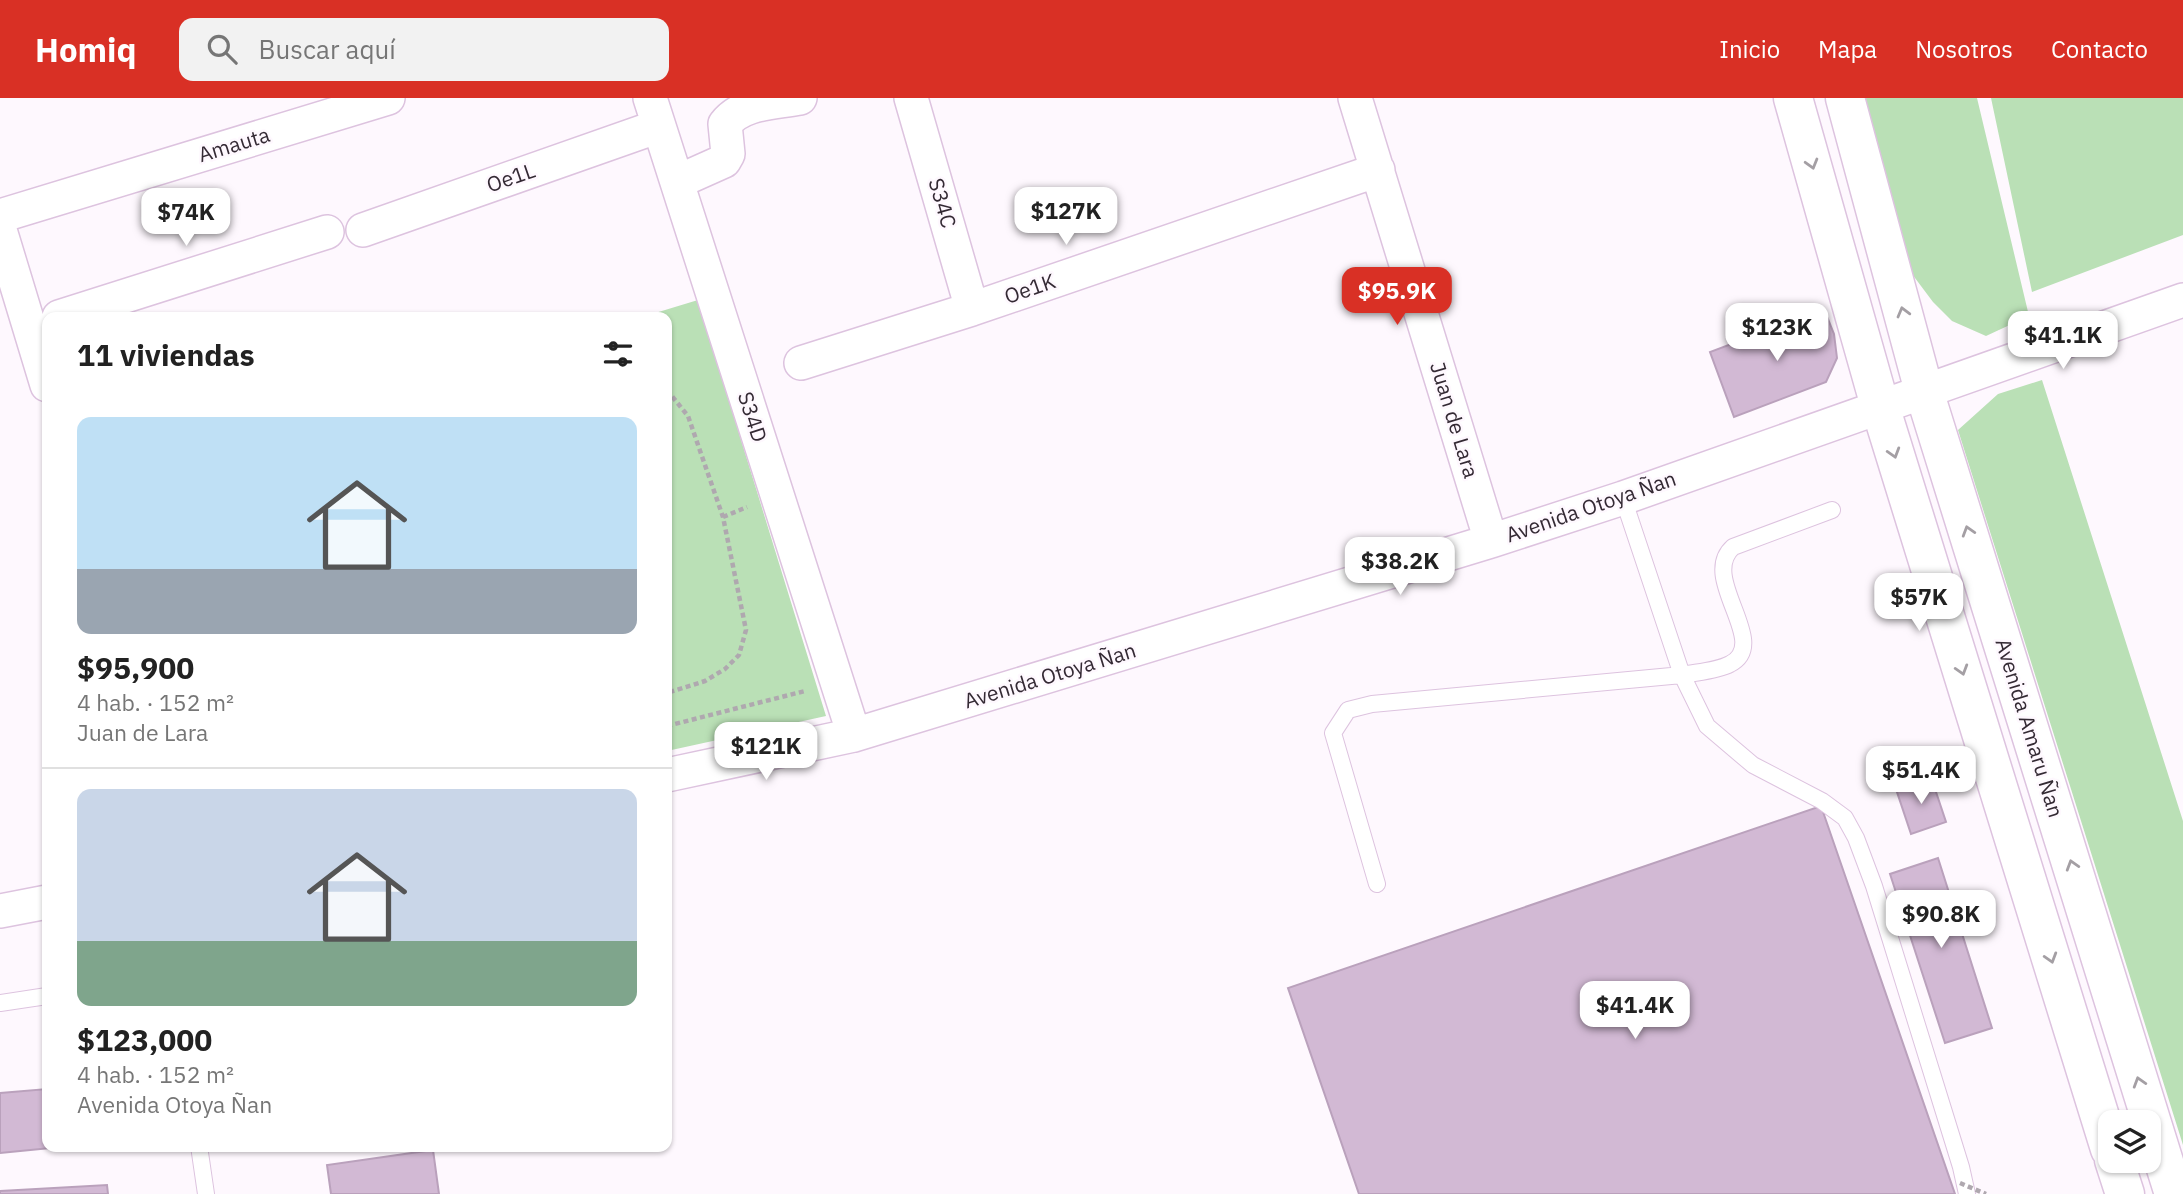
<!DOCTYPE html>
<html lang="es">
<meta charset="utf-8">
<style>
body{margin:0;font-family:"IBM Plex Sans",sans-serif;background:#f2f2f2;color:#222;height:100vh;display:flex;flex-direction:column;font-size:26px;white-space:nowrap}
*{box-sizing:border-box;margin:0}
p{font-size:23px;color:#767676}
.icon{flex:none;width:38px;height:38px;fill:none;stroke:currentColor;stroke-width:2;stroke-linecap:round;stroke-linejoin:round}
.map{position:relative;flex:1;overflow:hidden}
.details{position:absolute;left:42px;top:214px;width:630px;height:840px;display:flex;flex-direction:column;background:#fff;border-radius:14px;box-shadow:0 2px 5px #0004}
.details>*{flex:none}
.buttons{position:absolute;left:2098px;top:1012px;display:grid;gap:14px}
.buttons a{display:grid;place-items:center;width:63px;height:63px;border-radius:14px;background:#fff;box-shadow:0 2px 5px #0004;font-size:35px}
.price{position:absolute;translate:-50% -60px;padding:0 16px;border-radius:14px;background:#fff;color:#222;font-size:23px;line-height:46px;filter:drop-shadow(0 2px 4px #0008)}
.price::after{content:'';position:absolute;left:50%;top:42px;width:21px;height:16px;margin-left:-10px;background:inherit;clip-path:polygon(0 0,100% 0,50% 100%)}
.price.current{background:#d93025;color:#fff}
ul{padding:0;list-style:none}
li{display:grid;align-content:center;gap:14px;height:371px;padding:0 35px}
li+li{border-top:2px solid #e0e0e0}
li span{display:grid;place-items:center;height:217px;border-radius:14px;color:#555}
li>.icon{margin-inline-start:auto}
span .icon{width:126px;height:126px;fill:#fffc;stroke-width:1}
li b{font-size:30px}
h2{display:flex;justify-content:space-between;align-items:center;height:84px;padding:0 35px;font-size:30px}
header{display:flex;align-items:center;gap:42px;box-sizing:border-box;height:98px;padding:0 35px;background:#d93025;color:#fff}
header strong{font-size:33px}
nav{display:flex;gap:38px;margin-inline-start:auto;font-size:24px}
.search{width:490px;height:63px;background:#f2f2f2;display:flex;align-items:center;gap:18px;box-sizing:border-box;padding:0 24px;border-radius:14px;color:#767676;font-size:26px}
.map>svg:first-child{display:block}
.green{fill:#bae0b6}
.building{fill:#d2b9d4;stroke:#baa1bc;stroke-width:2}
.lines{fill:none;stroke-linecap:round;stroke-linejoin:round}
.service-casing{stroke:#ddc3df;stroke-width:18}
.minor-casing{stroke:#ddc3df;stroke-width:36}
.secondary-casing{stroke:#ddc3df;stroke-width:41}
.path{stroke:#afa8af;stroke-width:4.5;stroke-dasharray:5 3.5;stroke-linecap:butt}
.service{stroke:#fff;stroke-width:16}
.minor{stroke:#fff;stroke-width:33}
.secondary{stroke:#fff;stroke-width:38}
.path-bridge{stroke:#afa8af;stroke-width:4.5;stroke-dasharray:5 3.5;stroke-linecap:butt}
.oneway{stroke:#a49fa4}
.labels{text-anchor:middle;stroke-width:5;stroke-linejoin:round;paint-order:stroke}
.street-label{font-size:21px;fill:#342a34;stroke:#fef8fe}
</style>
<header>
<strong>Homiq</strong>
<div class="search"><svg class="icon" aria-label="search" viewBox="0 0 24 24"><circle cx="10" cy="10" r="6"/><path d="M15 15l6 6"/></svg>Buscar aquí</div>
<nav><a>Inicio</a><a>Mapa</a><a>Nosotros</a><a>Contacto</a></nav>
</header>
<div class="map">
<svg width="2183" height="1096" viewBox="0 0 2183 1096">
<rect width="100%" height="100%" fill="#fef8fe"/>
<path class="green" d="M1865 0H1977L2029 218 1986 238 1952 223 1933 204 1909 172Z
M1991 0H2183V137L2032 194Z
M698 202 826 618 667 653V219H642Z
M2042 282 2183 723V1047L1958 332 1998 296Z"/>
<path class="building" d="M1824 211 1834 236 1837 260 1826 284 1734 319 1710 254Z
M1931 679 1946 724 1911 736 1896 691Z
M1821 708 1955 1096H1359L1288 890Z
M1938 760 1992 930 1945 945 1890 776Z
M47 991V1048H71L0 1055V995Z
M433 1052 439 1096H331L327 1067Z
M107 1087 108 1096H0V1093Z"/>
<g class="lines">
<g class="service-casing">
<path id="service" d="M1623 400 1682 577 1707 628 1753 667 1822 703 1845 720 1856 740 1874 788 1961 1069 1967 1096
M1377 786 1333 635 1348 612 1372 606 1682 577C1697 574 1717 573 1730 566 1772 545 1698 480 1733 449L1832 412
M0 905 47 898
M199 1048 206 1096"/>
</g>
<g class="minor-casing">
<path id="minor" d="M650 0 854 637
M911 0 972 211
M1355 0 1491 443
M677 84 724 63 728 56 725 26C742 4 774 5 800 0
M0 118 388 0
M0 132 47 287
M363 132 659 28
M59 219 327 134
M801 265 972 211 1378 72
M667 677 854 637 1491 443 1623 400 2183 202
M0 813 47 804"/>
</g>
<g class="secondary-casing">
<path id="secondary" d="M1793 0 1880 308 2110 1051
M1845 0 1924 293 2174 1096
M2114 1062 2125 1096"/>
</g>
<path class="path" d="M667 292 688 318 723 419 746 532 739 557 725 571 705 583 667 595
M723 419 747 409
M667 628 805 593"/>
<use href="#service" class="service"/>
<use href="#minor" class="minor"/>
<use href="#secondary" class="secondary"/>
<path class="path-bridge" d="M1960 1085 1986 1096"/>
</g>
<defs><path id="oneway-chevron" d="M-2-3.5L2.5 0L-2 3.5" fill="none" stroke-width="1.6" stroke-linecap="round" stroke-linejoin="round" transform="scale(1.75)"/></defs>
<g class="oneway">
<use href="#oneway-chevron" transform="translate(1812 66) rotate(74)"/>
<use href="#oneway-chevron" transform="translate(1903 214) rotate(-105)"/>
<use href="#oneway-chevron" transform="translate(1894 355) rotate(73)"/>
<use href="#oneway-chevron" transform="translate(1968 433) rotate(-107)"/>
<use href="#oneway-chevron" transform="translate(1962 572) rotate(73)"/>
<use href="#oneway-chevron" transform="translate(2072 767) rotate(-107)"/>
<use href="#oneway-chevron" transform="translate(2051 860) rotate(73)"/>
<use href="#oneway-chevron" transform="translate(2139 984) rotate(-107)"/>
</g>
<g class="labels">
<g class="street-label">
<text transform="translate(234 47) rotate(-17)" y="7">Amauta</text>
<text transform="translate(511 80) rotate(-19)" y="7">Oe1L</text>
<text transform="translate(942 105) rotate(74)" y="7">S34C</text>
<text transform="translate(1030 191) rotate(-19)" y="7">Oe1K</text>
<text transform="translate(752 319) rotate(72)" y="7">S34D</text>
<text transform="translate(1454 322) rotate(73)" y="7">Juan de Lara</text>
<text transform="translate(1591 409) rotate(-19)" y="7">Avenida Otoya Ñan</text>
<text transform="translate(1050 578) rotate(-17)" y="7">Avenida Otoya Ñan</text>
<text transform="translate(2029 630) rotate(73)" y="7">Avenida Amaru Ñan</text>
</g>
</g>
</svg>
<div class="buttons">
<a><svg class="icon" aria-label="layers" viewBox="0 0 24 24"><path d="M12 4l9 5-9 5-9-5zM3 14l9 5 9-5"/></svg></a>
</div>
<b class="price" style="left:1066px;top:149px">$127K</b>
<b class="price" style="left:186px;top:150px">$74K</b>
<b class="price current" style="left:1397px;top:229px">$95.9K</b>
<b class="price" style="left:1777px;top:265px">$123K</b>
<b class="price" style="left:2063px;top:273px">$41.1K</b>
<b class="price" style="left:1400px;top:499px">$38.2K</b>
<b class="price" style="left:1919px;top:535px">$57K</b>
<b class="price" style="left:766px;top:684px">$121K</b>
<b class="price" style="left:1921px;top:708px">$51.4K</b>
<b class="price" style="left:1941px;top:852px">$90.8K</b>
<b class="price" style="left:1635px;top:943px">$41.4K</b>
<section class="details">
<h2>11 viviendas<svg class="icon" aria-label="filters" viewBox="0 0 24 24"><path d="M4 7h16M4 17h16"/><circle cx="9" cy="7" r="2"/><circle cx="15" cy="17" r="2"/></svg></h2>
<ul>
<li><span style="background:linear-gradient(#bfe0f5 70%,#9aa5b1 0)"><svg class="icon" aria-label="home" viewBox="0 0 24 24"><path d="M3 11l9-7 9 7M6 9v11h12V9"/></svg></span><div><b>$95,900</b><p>4 hab. · 152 m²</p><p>Juan de Lara</p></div></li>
<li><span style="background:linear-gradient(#c9d6e8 70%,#7fa58c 0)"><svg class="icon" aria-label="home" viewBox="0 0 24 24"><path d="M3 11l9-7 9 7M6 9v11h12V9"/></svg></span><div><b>$123,000</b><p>4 hab. · 152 m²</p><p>Avenida Otoya Ñan</p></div></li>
</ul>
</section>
</div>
